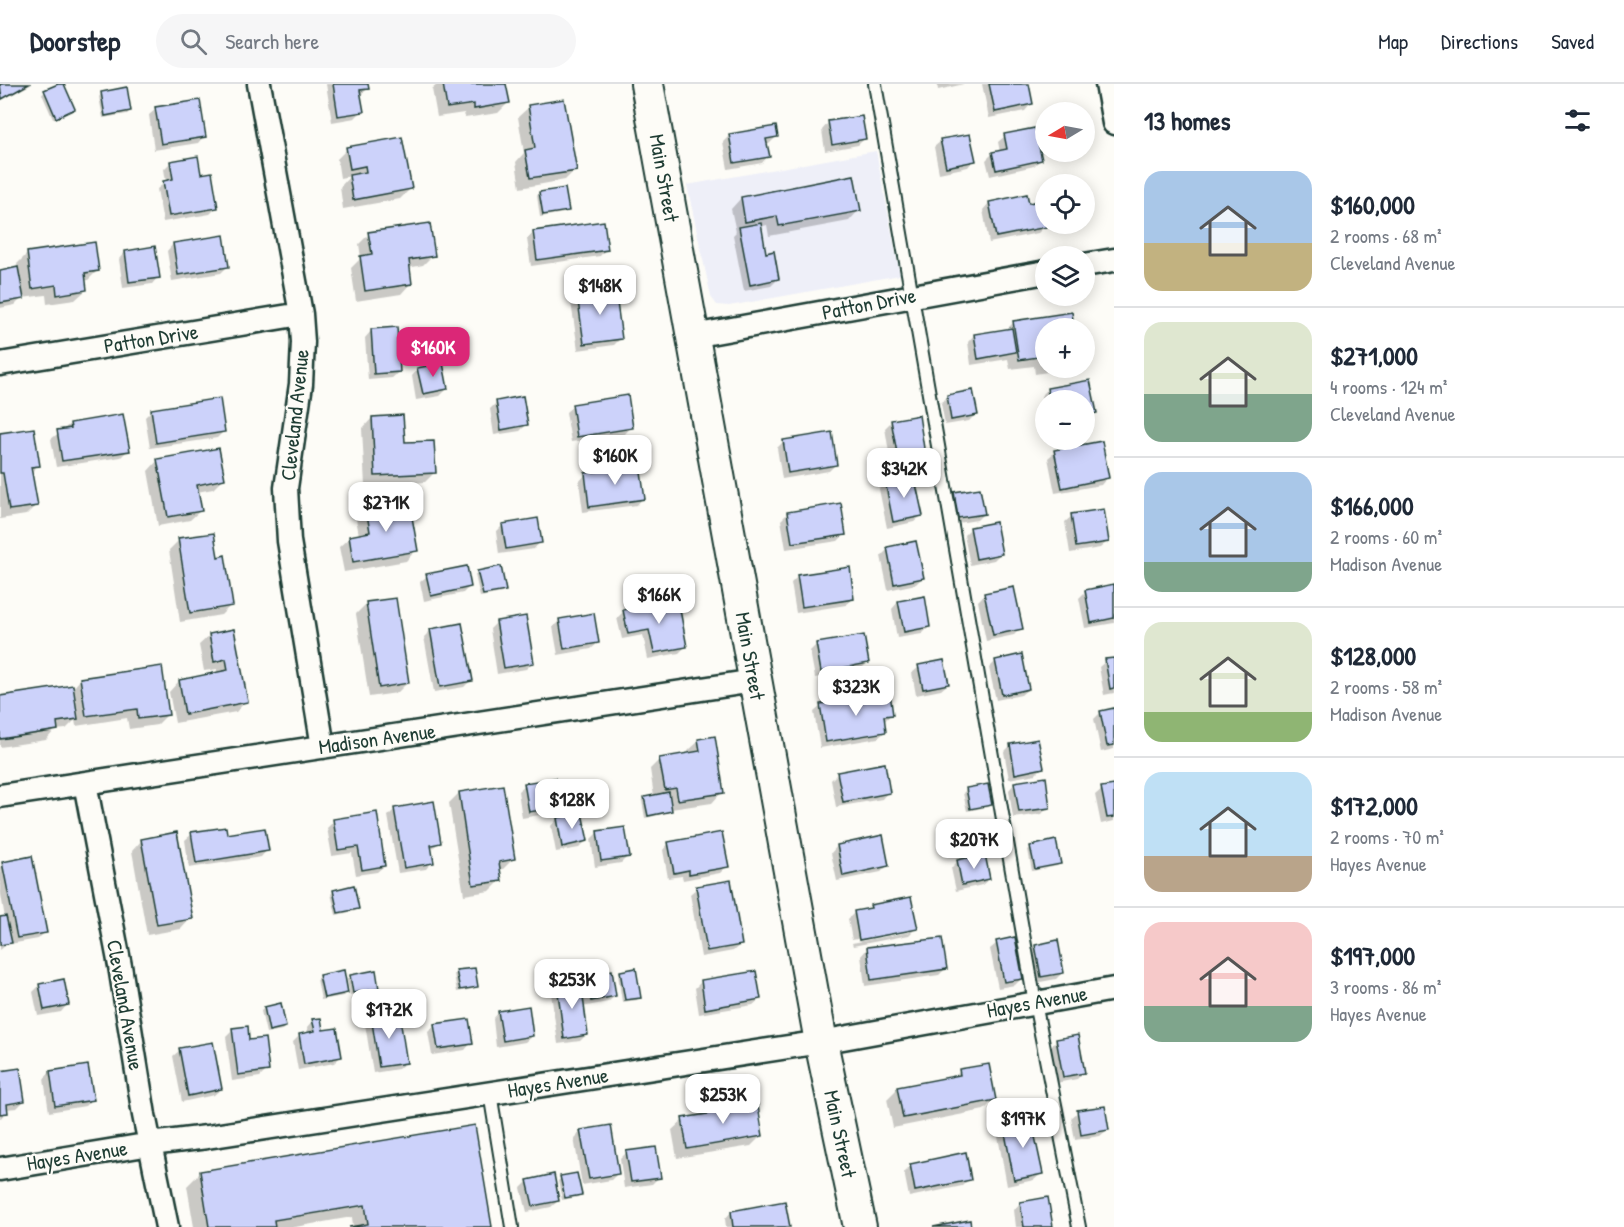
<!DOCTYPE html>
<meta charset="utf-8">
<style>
body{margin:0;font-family:"Patrick Hand",sans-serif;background:#f6f6f7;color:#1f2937;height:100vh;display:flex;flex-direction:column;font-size:22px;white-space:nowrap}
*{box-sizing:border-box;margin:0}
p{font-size:20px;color:#747a83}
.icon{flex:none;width:33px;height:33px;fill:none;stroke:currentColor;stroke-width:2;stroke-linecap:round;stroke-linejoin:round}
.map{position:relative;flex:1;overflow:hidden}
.side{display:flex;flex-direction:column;background:#fff;width:510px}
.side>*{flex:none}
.needle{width:39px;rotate:260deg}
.controls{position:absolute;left:1035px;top:18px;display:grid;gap:12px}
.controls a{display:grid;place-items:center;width:60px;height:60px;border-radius:50%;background:#fff;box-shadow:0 3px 15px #0003;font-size:30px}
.price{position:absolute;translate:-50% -51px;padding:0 14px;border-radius:12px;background:#fff;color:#222;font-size:20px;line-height:39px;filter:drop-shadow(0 2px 3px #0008)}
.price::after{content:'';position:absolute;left:50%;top:36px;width:18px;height:14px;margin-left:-9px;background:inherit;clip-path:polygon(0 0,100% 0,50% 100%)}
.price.on{background:#db2777;color:#fff}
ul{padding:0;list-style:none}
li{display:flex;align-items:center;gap:18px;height:150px;padding:0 30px}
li+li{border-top:2px solid #e0e1e3}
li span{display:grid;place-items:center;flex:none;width:168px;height:120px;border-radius:18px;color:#555}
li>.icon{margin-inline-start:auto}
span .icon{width:72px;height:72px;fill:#fffc;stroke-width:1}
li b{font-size:26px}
h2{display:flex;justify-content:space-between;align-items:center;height:72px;padding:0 30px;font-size:26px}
header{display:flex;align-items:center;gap:36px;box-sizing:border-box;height:84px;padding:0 30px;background:#fff;border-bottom:2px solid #e0e1e3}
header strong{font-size:28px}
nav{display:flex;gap:33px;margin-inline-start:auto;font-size:21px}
.search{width:420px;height:54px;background:#f6f6f7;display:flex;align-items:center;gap:15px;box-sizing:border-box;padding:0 21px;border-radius:33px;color:#747a83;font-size:22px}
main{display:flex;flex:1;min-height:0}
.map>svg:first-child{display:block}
.built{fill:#eeeff8}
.shadow{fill:#0003}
.building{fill:#ccd2fa;stroke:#1f3d34;stroke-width:1.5}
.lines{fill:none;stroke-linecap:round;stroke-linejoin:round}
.service-casing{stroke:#1f3d34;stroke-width:16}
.minor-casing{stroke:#1f3d34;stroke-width:27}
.secondary-casing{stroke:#1f3d34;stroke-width:36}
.service{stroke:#fdfcf7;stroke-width:12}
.minor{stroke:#fdfcf7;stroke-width:22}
.secondary{stroke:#fdfcf7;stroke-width:32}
.labels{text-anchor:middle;stroke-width:4.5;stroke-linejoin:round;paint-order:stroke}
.street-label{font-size:21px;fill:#1f3d34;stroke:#fdfcf7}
</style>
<header>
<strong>Doorstep</strong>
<div class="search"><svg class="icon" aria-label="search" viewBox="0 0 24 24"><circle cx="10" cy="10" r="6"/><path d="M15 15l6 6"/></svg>Search here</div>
<nav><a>Map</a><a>Directions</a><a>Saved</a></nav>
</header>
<main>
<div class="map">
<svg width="1114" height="1143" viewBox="0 0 1114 1143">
<rect width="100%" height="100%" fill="#fdfcf7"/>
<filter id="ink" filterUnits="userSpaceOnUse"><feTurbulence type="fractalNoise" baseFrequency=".0167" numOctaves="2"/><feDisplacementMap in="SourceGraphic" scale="12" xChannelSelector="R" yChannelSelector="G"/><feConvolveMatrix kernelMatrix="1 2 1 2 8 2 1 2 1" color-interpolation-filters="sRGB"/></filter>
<g filter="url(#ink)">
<path class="built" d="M876 67 900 191 729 222 717 221 711 213 687 101Z"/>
<path class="shadow" d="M0 0H32L0 17Z
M62 0 73 25 53 35 42 10Z
M326 0H366L367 5 360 12 362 27 355 34 332 38Z
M438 0H505L508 19 498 29 465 34 464 29 437 33 432 5Z
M937 0H964L938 6Z
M982 0H1027L1031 20 1025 27 989 34Z
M101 10 130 27 127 30 103 34 99 13Z
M529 23 575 86 565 96 520 104 516 78 524 69 518 33Z
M156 25 204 52 198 59 154 66 149 31Z
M861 33 864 55 858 61 825 67 822 46 828 39Z
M729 52 776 53 769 60H766L768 72 762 79 728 85 723 58Z
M1005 52 1041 75 1034 82 990 92 986 76 993 69 1000 68 998 58Z
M941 57 974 76 968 83 939 89 934 63Z
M347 65 410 105 400 115 343 125 340 103 350 92 340 94 337 75Z
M171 78 200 91 216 124 210 130 163 138 157 105 166 98 164 85Z
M539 109 567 126 564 129 540 133 537 112Z
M741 114 859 126 849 137 769 152 767 141 760 143 765 170 778 195 771 202 744 207 733 151 736 148 731 125Z
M1046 117V133L1044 135 1045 142 1038 149 989 159 983 126 989 119 1028 121Z
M533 148 606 165 600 172 531 182 527 155Z
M369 150 433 171 423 181 408 184 411 199 401 210 356 217 351 184 361 174 359 160Z
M173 160 228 182 221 189 172 197 167 167Z
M125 168 158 193 152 200 123 204 119 175Z
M27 170 98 186 88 196 84 197 86 206 75 216 47 220 46 211 22 214 15 221 0 224V188L18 185 17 180Z
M577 211 621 254 614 261 578 266 571 218Z
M1071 230 1073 244H1046V284H1069L1067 285 1035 290 1034 282 1010 285 1008 275 971 281 968 258 974 251 1006 246 1014 238Z
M371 247 399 288 392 294 368 296 365 254Z
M418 285 447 305 440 312 416 316 412 292Z
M1089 298 1095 329 1089 335 1084 336V316H1046V337L1041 312 1047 306Z
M947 313 976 330 969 337 945 341 941 319Z
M497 318 526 341 520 347 494 351 490 325Z
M573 322 631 343 625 350 571 358 566 328Z
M152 326 224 347 217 354 150 364 145 333Z
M372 334 435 388 425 398 365 402 362 345Z
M892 337 923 370 917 377 891 381 885 344Z
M70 340 128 366 121 373 56 383 51 355Z
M0 350 38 381 31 389 36 421 26 431 0 435Z
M784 357 836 380 829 387 782 395 777 364Z
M1055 368 1107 394 1101 401 1055 409 1048 374Z
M158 376 223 395 213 405 197 408 201 426 190 436 158 442 148 387Z
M585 391 643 414 637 421 583 428 579 398Z
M886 398 921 432 914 438 887 444 879 405Z
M955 409 983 430 977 436 952 440 948 416Z
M367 425 416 466 406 477 344 488 339 463 350 453 359 451 356 435Z
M788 429 845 450 838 457 786 465 781 436Z
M1072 432 1107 458 1100 464 1070 469 1065 438Z
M503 441 540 458 534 465 499 470 496 448Z
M971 444 1001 469 994 476 970 481 964 451Z
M179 456 217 474 231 521 221 531 180 538 169 466Z
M888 465 922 494 916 500 888 506 881 472Z
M478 488 505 506 502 509 480 513 475 491Z
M427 492 470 502 463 509 424 517 420 498Z
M798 492 853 515 846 521 796 529 791 499Z
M1114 502V539L1085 544 1079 514 1085 508Z
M985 510 1021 544 1014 551 986 557 978 517Z
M898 518 929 543 922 550 897 554 892 525Z
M367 519 408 598 397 609 369 613 356 530Z
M624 527 686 562 679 569 648 575 643 551 622 555 617 534Z
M560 536 598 559 591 565 558 571 553 543Z
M496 539 532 579 526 585 497 590 490 545Z
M431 546 471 596 464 603 434 608 424 553Z
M233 547 246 617 236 628 175 639 169 608 179 597 217 590V585L204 587 199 561 210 551Z
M817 560 867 579 860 586 815 594 810 567Z
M1114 575V609L1104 611 1099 583 1106 577Z
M996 577 1028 605 1021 611 996 616 989 584Z
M919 583 948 600 941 606 916 611 912 589Z
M81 595 168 630 157 641 129 645 127 634 76 642 75 636 66 645 55 646 46 656 0 663V614L72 605Z
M821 622 891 630 885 637V648L878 654 820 664 814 628Z
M1114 626V665L1101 668 1094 635 1101 628Z
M699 657 722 708 712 719 671 725 668 729 645 734 642 717 645 715 654 713 650 685 660 675 689 670 688 667Z
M1011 661 1042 684 1036 690 1009 695 1004 668Z
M838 689 888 708 882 715 836 723 831 696Z
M1015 699 1048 723 1042 730 1013 734 1009 706Z
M525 701 558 723 551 729 522 734 518 707Z
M1114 702V737L1101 740 1095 711 1102 705Z
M966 706 990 720 987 723 967 727 963 709Z
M459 709 513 775 503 785 499 786 501 796 490 807 464 811 449 719Z
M395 725 439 759 430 766 432 778 426 785 398 789 388 732Z
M557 735 586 757 579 764 556 768 551 742Z
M334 737 384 782 377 788 356 791 352 769 332 772 327 744Z
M597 749 628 772 621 779 595 783 591 755Z
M192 750 267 766 261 773 189 784 185 756Z
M142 756 191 834 181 845 147 851 132 767Z
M669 759 727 782 720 789 683 796 682 792 668 794 663 766Z
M837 762 887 782 881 788 837 797 831 769Z
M1031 763 1060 779 1057 782 1032 787 1028 766Z
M958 777 989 795 982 801 956 807 951 784Z
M3 780 45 848 38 855 10 860V858L0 866V835L5 834 0 805V783Z
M697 804 740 861 733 867 701 873 690 810Z
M334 807 358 824 355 827 336 831 331 810Z
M871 823 916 844 909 851 853 862 852 859 910 848V845L852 856 848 835 855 828 868 826Z
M997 859 1022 894 1015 901 998 904 990 865Z
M1036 862 1063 888 1056 895 1035 899 1029 869Z
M867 865 945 885 939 891 865 902 861 872Z
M457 887 476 902 473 905 457 908 454 890Z
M621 889 639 913 637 916 622 918 618 891Z
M320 892 346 909 343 912 321 916 317 895Z
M350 892 377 904 374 907 350 911 347 895Z
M587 892 615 912 608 918 582 923 586 951 580 957 558 960 551 909 557 903 580 898Z
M701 898 760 915 753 921 699 930 695 904Z
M40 901 67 921 61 928 38 932 33 908Z
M264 924 284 943 282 946 266 949 261 927Z
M499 928 532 952 525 958 496 963 493 935Z
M372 934 405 979 398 985 373 989 365 940Z
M313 936 340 973 334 979 298 986 293 958 300 951 308 950 307 943Z
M435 941 471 959 465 966 432 971 428 948Z
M233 946 248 958 267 986 260 993 232 997 226 953Z
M1056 957 1084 988 1077 995 1056 999 1050 963Z
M180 966 221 1005 214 1011 182 1018 173 972Z
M960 987 994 1016 984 1026 893 1044 887 1015 897 1005 953 994Z
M0 988 24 1017 17 1024 6 1025V1028L0 1035Z
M50 988 92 1015 85 1022 49 1028 44 995Z
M708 1026 762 1051 751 1062 677 1074 672 1046 683 1036 701 1033Z
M1078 1028 1107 1046 1100 1052 1075 1056 1071 1034Z
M1003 1041 1041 1090 1034 1096 1007 1102 997 1047Z
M581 1047 617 1090 611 1096 582 1101 574 1054Z
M627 1068 659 1093 652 1100 624 1104 620 1075Z
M911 1081 969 1095 962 1102 909 1113 904 1088Z
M201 1088 491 1143H353L352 1133 295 1143H194L187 1102Z
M561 1094 580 1110 578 1113 562 1116 558 1097Z
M528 1097 558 1117 551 1123 527 1128 521 1104Z
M1020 1119 1051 1143H1016L1014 1126Z
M731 1128 789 1143H726L725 1135Z"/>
<path class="building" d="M0 0H29L2 15Z
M58 0H64L75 25 56 34 44 6Z
M333 0H368L369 5 360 6 364 28 338 32Z
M443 0H506L510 19 474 25V20L447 24Z
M989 0H1029L1033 20 995 28Z
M127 3 131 27 105 32 101 8Z
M564 15 577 87 530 94 525 66 535 64 528 21Z
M200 16 206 53 161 60 155 23Z
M862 32 866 55 832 61 828 37Z
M776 42 778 53 766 55 770 73 734 79 729 50Z
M1035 44 1042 76 996 86 992 68 1007 65 1004 50Z
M970 50 976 77 946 83 940 55Z
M402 53 412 105 353 116 349 91 366 88 365 82 350 85 346 63Z
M198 72 201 90 212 88 218 124 169 132 163 97 173 95 170 77Z
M854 91 861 127 779 142 777 132 745 138 741 113Z
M565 104 569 127 543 131 539 108Z
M1027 110 1029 119 1046 115 1044 130 1047 143 996 153 989 118Z
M604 137 608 166 537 176 533 147Z
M430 139 435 172 409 176 412 200 365 207 360 172 372 170 368 148Z
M761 139 766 169 774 167 779 195 750 201 739 143Z
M224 151 229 183 178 191 173 159Z
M95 158 99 187 85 189 87 206 57 211 56 201 32 205 27 168Z
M155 162 160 194 129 198 125 167Z
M18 183 24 215 0 219V187Z
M615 204 622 255 584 260 577 210Z
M1072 228 1074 244H1046V281L1044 272 1019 276 1013 237Z
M397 243 400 288 374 290 371 245Z
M1012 244 1016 268 978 275 974 250Z
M443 279 448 305 423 310 417 284Z
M1090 296 1097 329 1084 332V316H1049L1047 304Z
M973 306 978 331 951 336 947 311Z
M628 311 633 344 577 353 572 320Z
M523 312 528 341 501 346 496 317Z
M220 314 225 348 156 359 151 325Z
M123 330 130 367 62 377 57 346 71 344 70 339Z
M403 331 405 358 434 357 436 389 375 392 372 333Z
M919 331 925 371 898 375 891 336Z
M34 344 40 382 31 383 38 422 9 426 3 389H0V349Z
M832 348 837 381 788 389 783 356Z
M1102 357 1109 394 1062 404 1054 366Z
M219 364 225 395 197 401 202 427 168 433 157 375Z
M640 382 645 415 589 423 585 389Z
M914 391 923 432 893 438 885 397Z
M980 404 985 430 958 434 954 408Z
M409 416 418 467 353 478 349 452 370 448 366 424Z
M841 419 846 451 792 459 787 428Z
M1104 425 1109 458 1076 463 1071 430Z
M538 434 542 459 506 465 502 440Z
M996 438 1002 470 976 475 970 443Z
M214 449 218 473 225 471 233 522 190 529 178 454Z
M916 457 924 494 894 500 887 463Z
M467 482 471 503 431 512 426 490Z
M501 482 506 507 483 511 477 487Z
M850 483 854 515 802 523 797 491Z
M1114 500V534L1091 539 1085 506Z
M1014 503 1023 545 993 551 984 509Z
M925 512 930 543 904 548 898 517Z
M396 514 409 599 379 604 366 518Z
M678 515 687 563 654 569 649 546 628 550 623 526Z
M594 529 599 559 564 565 559 535Z
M526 532 534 579 504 584 496 537Z
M462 539 473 597 440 603 430 545Z
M234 545 248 618 185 630 179 596 228 586 226 575 214 578 209 550Z
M864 551 869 579 821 588 816 559Z
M1022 570 1029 605 1002 611 995 576Z
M1114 574V604L1110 605 1105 575Z
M944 576 949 600 923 605 918 581Z
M162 582 169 631 138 635 137 625 86 632 80 594Z
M73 601 78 635 57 638 58 646 0 655V612Z
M890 609 893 631 884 632 886 648 826 658 820 620Z
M1114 624V661L1107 662 1100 627Z
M715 652 724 709 678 716 676 704 665 706 659 674 700 667 698 655Z
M1038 655 1044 684 1015 690 1010 660Z
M885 679 890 709 843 718 837 688Z
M1046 693 1050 724 1019 728 1014 698Z
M555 694 560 723 529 728 524 699Z
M988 700 992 721 970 725 966 704Z
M503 701 515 775 499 778 502 797 473 801 459 708Z
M1114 701V733L1107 734 1101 703Z
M669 708 672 727 648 732 644 713Z
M434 717 441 759 431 761 434 779 404 784 394 724Z
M377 728 385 782 362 786 358 763 338 766 333 735Z
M582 729 588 757 562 763 557 734Z
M226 743 227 750 265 744 269 767 196 779 191 748Z
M625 743 630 773 601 777 597 747Z
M177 748 193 835 157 841 141 755Z
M722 748 729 783 689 790V786L674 789 668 758Z
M883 751 889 782 843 792 837 761Z
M1056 756 1061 780 1035 785 1030 762Z
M985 770 990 795 962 801 957 776Z
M32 772 47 849 17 854 2 778Z
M731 796 742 861 707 867 696 802Z
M354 801 359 825 338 829 333 806Z
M911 813 918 845 859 856 854 827 871 824 870 821Z
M6 832 12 859 0 861V833Z
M1015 853 1023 895 1004 898 996 857Z
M942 854 947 885 871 896 867 863Z
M1058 856 1064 889 1041 893 1035 861Z
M475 884 478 903 460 906 456 886Z
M636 884 641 914 625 916 620 887Z
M344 886 348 909 324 914 319 891Z
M376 886 379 905 353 909 350 891Z
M612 886 616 912 591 917 586 890Z
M756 887 761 915 705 925 701 896Z
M64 895 69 921 44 926 39 900Z
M581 898 588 951 564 955 557 901Z
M281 919 286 943 269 947 264 923Z
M529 922 533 952 503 957 498 927Z
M399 928 407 979 379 983 371 932Z
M321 934 323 946 337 944 342 973 304 980 299 950 315 947 312 935Z
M469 935 473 960 438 965 434 940Z
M248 942 249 956 265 954 269 987 238 991 232 944Z
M1078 951 1085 989 1063 993 1056 955Z
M213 958 222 1005 188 1012 179 964Z
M989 980 996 1016 903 1034 897 1003 960 991 959 985Z
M88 981 94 1016 55 1022 50 987Z
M20 984 25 1017 7 1020 8 1029 0 1030V987Z
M757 1016 763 1052 687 1065 682 1034 708 1030 707 1025Z
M1105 1022 1109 1046 1081 1051 1077 1026Z
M1031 1034 1043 1090 1014 1096 1003 1039Z
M475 1041 492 1143H349L368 1140 365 1121 274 1136 275 1143H209L200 1087Z
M611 1041 619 1090 589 1095 580 1046Z
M656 1063 661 1094 631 1098 626 1067Z
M966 1068 971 1096 915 1107 910 1080Z
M577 1089 582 1111 565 1114 560 1092Z
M554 1090 559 1117 533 1122 527 1096Z
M1048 1113 1053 1143H1024L1020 1118Z
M785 1117 790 1143H733L731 1127Z
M970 1136 971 1143H933Z"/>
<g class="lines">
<g class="service-casing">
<path id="service" d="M875 0 1035 919 1079 1143
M490 1009 512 1143"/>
</g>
<g class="minor-casing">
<path id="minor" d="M259 0 301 230 303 258 301 300 286 404 289 457 323 663
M1107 0 1114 39
M1084 181 1114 176
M693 252 1046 188
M0 280 301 230
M85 699 120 882 144 1031 167 1143
M0 712 754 597
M0 1085 151 1060 207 1053 821 958 1114 905"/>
</g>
<g class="secondary-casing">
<path id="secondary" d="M647 0 821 958 860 1143"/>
</g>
<use href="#service" class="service"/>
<use href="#minor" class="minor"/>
<use href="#secondary" class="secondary"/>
</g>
</g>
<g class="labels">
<g class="street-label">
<text transform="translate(664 94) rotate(80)" y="7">Main Street</text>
<text transform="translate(869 220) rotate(-11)" y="7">Patton Drive</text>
<text transform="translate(151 255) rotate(-9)" y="7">Patton Drive</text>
<text transform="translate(295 331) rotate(-84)" y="7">Cleveland Avenue</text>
<text transform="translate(750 572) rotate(80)" y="7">Main Street</text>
<text transform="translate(377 655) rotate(-8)" y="7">Madison Avenue</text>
<text transform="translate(1037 918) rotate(-10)" y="7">Hayes Avenue</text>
<text transform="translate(125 921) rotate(80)" y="7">Cleveland Avenue</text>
<text transform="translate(558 999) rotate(-9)" y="7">Hayes Avenue</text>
<text transform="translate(840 1050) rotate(78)" y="7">Main Street</text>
<text transform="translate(77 1072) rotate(-9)" y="7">Hayes Avenue</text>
</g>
</g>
</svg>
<div class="controls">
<a><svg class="needle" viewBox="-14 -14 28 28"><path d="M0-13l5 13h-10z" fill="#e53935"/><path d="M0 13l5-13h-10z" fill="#747a83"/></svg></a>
<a><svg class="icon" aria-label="locate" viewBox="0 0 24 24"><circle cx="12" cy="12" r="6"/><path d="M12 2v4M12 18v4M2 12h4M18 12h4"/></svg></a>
<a><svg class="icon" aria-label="layers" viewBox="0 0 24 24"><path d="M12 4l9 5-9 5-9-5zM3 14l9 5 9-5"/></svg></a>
<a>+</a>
<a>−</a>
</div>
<b class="price" style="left:600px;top:232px">$148K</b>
<b class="price on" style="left:433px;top:294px">$160K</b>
<b class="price" style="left:615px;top:402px">$160K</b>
<b class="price" style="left:904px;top:415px">$342K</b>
<b class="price" style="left:386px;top:449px">$271K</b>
<b class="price" style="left:659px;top:541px">$166K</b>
<b class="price" style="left:856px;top:633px">$323K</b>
<b class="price" style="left:572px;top:746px">$128K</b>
<b class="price" style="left:974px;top:786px">$207K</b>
<b class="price" style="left:572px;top:926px">$253K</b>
<b class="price" style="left:389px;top:956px">$172K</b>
<b class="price" style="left:723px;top:1041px">$253K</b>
<b class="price" style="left:1023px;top:1065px">$197K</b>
</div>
<section class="side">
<h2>13 homes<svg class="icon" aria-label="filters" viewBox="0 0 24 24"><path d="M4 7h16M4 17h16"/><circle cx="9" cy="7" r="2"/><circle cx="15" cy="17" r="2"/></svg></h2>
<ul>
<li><span style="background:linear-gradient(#a9c7e8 60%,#c2b280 0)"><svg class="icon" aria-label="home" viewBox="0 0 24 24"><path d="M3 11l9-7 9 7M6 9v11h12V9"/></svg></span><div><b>$160,000</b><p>2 rooms · 68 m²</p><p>Cleveland Avenue</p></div></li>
<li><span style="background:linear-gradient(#dfe7d0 60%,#7fa58c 0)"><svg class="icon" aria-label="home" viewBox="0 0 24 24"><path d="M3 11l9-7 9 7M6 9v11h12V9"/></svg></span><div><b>$271,000</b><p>4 rooms · 124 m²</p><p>Cleveland Avenue</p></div></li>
<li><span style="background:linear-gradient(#a9c7e8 75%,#7fa58c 0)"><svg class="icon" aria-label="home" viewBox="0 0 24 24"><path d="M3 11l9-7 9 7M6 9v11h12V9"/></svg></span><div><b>$166,000</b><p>2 rooms · 60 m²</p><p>Madison Avenue</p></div></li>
<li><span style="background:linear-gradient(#dfe7d0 75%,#8fb573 0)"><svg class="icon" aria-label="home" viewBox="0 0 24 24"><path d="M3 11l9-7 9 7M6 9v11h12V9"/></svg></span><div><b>$128,000</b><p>2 rooms · 58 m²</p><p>Madison Avenue</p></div></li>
<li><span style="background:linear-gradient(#bfe0f5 70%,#b9a48a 0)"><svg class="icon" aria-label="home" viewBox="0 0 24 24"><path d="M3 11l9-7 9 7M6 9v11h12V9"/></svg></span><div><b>$172,000</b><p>2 rooms · 70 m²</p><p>Hayes Avenue</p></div></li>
<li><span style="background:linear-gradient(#f6c9c9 70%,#7fa58c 0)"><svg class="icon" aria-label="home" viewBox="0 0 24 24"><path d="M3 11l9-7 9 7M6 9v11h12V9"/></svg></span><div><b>$197,000</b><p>3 rooms · 86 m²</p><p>Hayes Avenue</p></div></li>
</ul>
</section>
</main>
